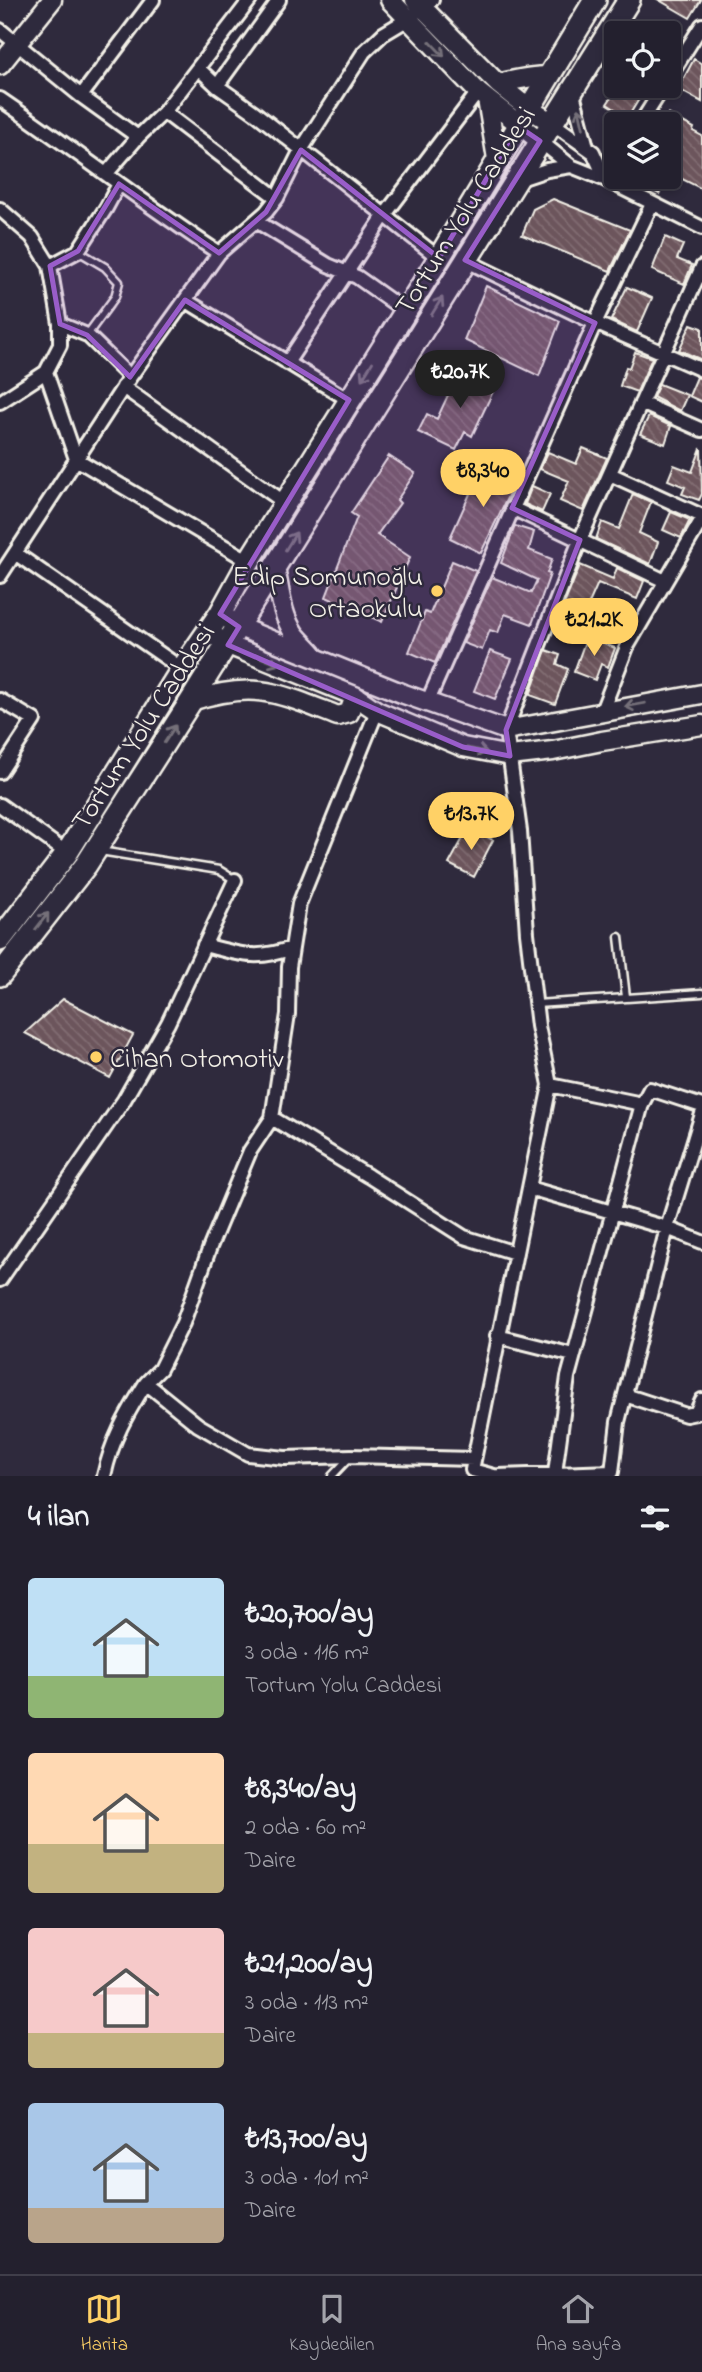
<!DOCTYPE html>
<html lang="tr">
<meta charset="utf-8">
<style>
body{margin:0;font-family:"Indie Flower",sans-serif;background:#2f2d3a;color:#f1f3f6;height:100vh;display:flex;flex-direction:column;font-size:26px;white-space:nowrap}
*{box-sizing:border-box;margin:0}
p{font-size:23px;color:#a3a3aa}
.icon{flex:none;width:38px;height:38px;fill:none;stroke:currentColor;stroke-width:2;stroke-linecap:round;stroke-linejoin:round}
.map{position:relative;height:1476px;overflow:hidden}
.panel{display:flex;flex-direction:column;background:#23202e;flex:1}
.panel>*{flex:none}
.controls{position:absolute;left:604px;top:21px;display:grid;gap:14px}
.controls a{display:grid;place-items:center;width:77px;height:77px;border-radius:7px;background:#23202e;box-shadow:0 4px 10px #0003,0 0 0 2px #403e4a;font-size:35px}
.price{position:absolute;translate:-50% -60px;padding:0 16px;border-radius:24px;background:#ffd166;color:#111;font-size:23px;line-height:46px;filter:drop-shadow(0 2px 4px #0008)}
.price::after{content:'';position:absolute;left:50%;top:42px;width:21px;height:16px;margin-left:-10px;background:inherit;clip-path:polygon(0 0,100% 0,50% 100%)}
.price.active{background:#222;color:#fff}
ul{padding:0;list-style:none}
li{display:flex;align-items:center;gap:21px;height:175px;padding:0 28px}
li span{display:grid;place-items:center;flex:none;width:196px;height:140px;border-radius:7px;color:#555}
li>.icon{margin-inline-start:auto}
span .icon{width:84px;height:84px;fill:#fffc;stroke-width:1}
li b{font-size:30px}
h2{display:flex;justify-content:space-between;align-items:center;height:84px;padding:0 28px;font-size:30px}
.tabs{display:flex;justify-content:space-around;align-items:center;height:98px;border-top:2px solid #403e4a;background:#23202e;font-size:19px;color:#a3a3aa}
.tabs a{display:grid;justify-items:center;gap:4px}
.tabs .active{color:#ffd166}
.map>svg:first-child{display:block}
.building{fill:url(#building-back-hatch);stroke:#f4f1e8;stroke-width:2}
.lines{fill:none;stroke-linecap:round;stroke-linejoin:round}
.lane-casing{stroke:#f4f1e8;stroke-width:11}
.street-casing{stroke:#f4f1e8;stroke-width:18}
.secondary-casing{stroke:#f4f1e8;stroke-width:23}
.highway-casing{stroke:#f4f1e8;stroke-width:26}
.lane{stroke:#2f2a3d;stroke-width:6}
.street{stroke:#2f2a3d;stroke-width:12}
.secondary{stroke:#2f2a3d;stroke-width:18}
.highway{stroke:#2f2a3d;stroke-width:21}
.oneway{stroke:#747079}
.marked{fill:#995dc9;fill-opacity:0.2;stroke:#995dc9;stroke-width:5;stroke-linejoin:round}
.poi-dot{fill:#ffd166;stroke:#2f2a3d;stroke-width:2.5}
.labels{text-anchor:middle;stroke-width:5;stroke-linejoin:round;paint-order:stroke}
.street-label{font-size:28px;fill:#f4f1e8;stroke:#2f2a3d}
.poi-label{font-size:28px;fill:#f4f1e8;stroke:#2f2a3d;text-anchor:end}
</style>
<div class="map">
<svg width="702" height="1476" viewBox="0 0 702 1476">
<defs>
<pattern id="building-back-hatch" width="6" height="6" patternUnits="userSpaceOnUse" patternTransform="scale(1.75)"><rect width="6" height="6" fill="#6c555c"/><path d="M-1 5l2 2M0 0l6 6M5-1l2 2" fill="none" stroke="#826e73"/></pattern>
</defs>
<rect width="100%" height="100%" fill="#2f2a3d"/>
<filter id="ink" filterUnits="userSpaceOnUse"><feTurbulence type="fractalNoise" baseFrequency=".0143" numOctaves="2"/><feDisplacementMap in="SourceGraphic" scale="14" xChannelSelector="R" yChannelSelector="G"/><feConvolveMatrix kernelMatrix="1 2 1 2 8 2 1 2 1" color-interpolation-filters="sRGB"/></filter>
<g filter="url(#ink)">
<path class="building" d="M659 0H701L690 18Z
M694 59 702 64V102L678 89Z
M619 86H647L628 117 607 104Z
M668 114 694 128 693 131 702 136V189L668 172Z
M628 177H670L659 194Z
M553 199 630 230 610 271 522 235 533 209Z
M665 237 683 245 677 259 692 265 684 284 652 270Z
M486 286 560 321 539 376 464 340Z
M627 287 652 298 637 332 611 320Z
M691 324 702 328V360L679 350Z
M635 352 652 358 637 392 620 386 626 367 629 368Z
M461 367 497 383 472 436 465 432 456 450 418 432 427 414 437 419Z
M697 377 702 379V402L689 396Z
M659 384 687 395 680 411 653 397Z
M649 416 671 426 665 444 640 434Z
M583 448 607 458 583 511 560 501 569 481 540 469 548 452 576 464Z
M701 448 702 494 699 500 682 494 685 487 668 480 674 465 692 472Z
M389 456 415 473 397 500 400 503 377 535 410 557 382 622 326 597 357 517 351 513Z
M483 465 516 479 481 553 450 538Z
M532 486 550 494 542 512 525 504Z
M633 494 651 502 639 533 658 542 650 564 596 539 602 522 619 529Z
M671 512 690 520 681 538 663 530Z
M515 526 534 532 529 550 552 559 547 573 550 574 532 624 505 614 498 633 490 630 482 650 463 643 492 577 531 593 537 580 501 563Z
M452 561 476 571 435 663 409 652 425 612 430 614Z
M580 565 613 579 617 568 644 581 637 599 598 583 584 615 563 607Z
M587 636 615 648 608 667 601 664 595 680 574 672Z
M546 650 560 655 557 664 568 669 555 704 530 695Z
M490 651 512 659 495 699 474 691Z
M469 827 493 840 474 877 449 864Z
M63 999 133 1035 110 1078 25 1033Z"/>
<g class="lines">
<g class="lane-casing">
<path id="lane" d="M78 251 105 267 119 282 115 297 87 335
M100 851 219 870 235 880
M619 937 626 997
M536 1004 702 993
M332 1476 350 1457"/>
</g>
<g class="street-casing">
<path id="street" d="M153 0 81 96 138 137 164 112 277 198
M0 30 81 96
M198 68 217 86 254 112 439 258
M668 79 702 25
M217 86 279 0
M572 90 587 147
M0 99C74 149 144 204 219 253
M164 112 250 0
M551 122 593 152 606 180
M640 124 664 86
M540 141 571 166 606 180 702 228
M106 174 138 137
M517 180 547 170 571 166
M606 180 616 164
M0 209 32 237 50 266 60 324V345L46 372 0 402
M256 221 328 265 357 277 405 311
M465 260 595 323 702 370
M50 266 78 251 106 208 119 184
M185 300 349 400
M60 324 87 335 130 377
M287 363 384 216 478 92
M46 372 76 459 249 561
M123 387 285 503
M641 403 702 430
M610 474 702 516
M512 508 665 581
M15 553 182 669
M0 576 130 377 219 253 266 212 277 198 301 150 364 52 383 34 408 19 432 0
M0 700 34 720 0 772
M427 703 595 323 652 204
M602 711 627 647 702 519
M0 805 67 853
M204 945C240 954 256 961 292 948
M550 1085 538 1026 527 933 520 831 506 730 580 540 702 267
M272 1118 368 1176 464 1237 515 1253
M529 1188 550 1085 642 1104
M0 1280 124 1100 168 1023 235 880
M497 1336 573 1355
M146 1383 160 1369 183 1323 210 1247 250 1151 272 1118 288 1014 289 967 299 904 377 711
M625 1395 686 1415 696 1413 702 1400
M555 1473 568 1377 642 1104 650 1089 702 1106
M104 1476C112 1439 126 1415 146 1383L198 1425 248 1454 285 1458 351 1456 474 1459
M494 1476 472 1470 529 1188 667 1228 702 1242
M499 1476 612 1472 618 1422 667 1228 702 1114"/>
</g>
<g class="secondary-casing">
<path id="secondary" d="M390 0 478 92 540 141
M415 0 498 84 529 109 551 122
M0 65 52 0
M498 84C514 80 531 76 548 76
M487 99 497 159
M275 568C280 590 281 614 294 633 299 640 307 647 313 654
M227 618 239 627 404 694 506 730 702 694
M216 637 228 645 355 696 377 711 463 747 510 756 553 751 602 741 702 725
M191 701C256 680 278 693 338 716L349 713 355 696"/>
</g>
<g class="highway-casing">
<path id="highway" d="M0 940 67 853 182 669 220 614 249 561 439 258 595 0
M0 975 86 865 191 701 629 0"/>
</g>
<use href="#lane" class="lane"/>
<use href="#street" class="street"/>
<use href="#secondary" class="secondary"/>
<use href="#highway" class="highway"/>
</g>
<defs><path id="oneway-shaft" d="M-6 0H5M1.5-3L5.5 0L1.5 3" fill="none" stroke-width="1.6" stroke-linecap="round" stroke-linejoin="round" transform="scale(1.75)"/></defs>
<g class="oneway">
<use href="#oneway-shaft" transform="translate(437 49) rotate(46)"/>
<use href="#oneway-shaft" transform="translate(581 118) rotate(-103)"/>
<use href="#oneway-shaft" transform="translate(437 306) rotate(-58)"/>
<use href="#oneway-shaft" transform="translate(367 371) rotate(122)"/>
<use href="#oneway-shaft" transform="translate(291 541) rotate(-58)"/>
<use href="#oneway-shaft" transform="translate(269 661) rotate(22)"/>
<use href="#oneway-shaft" transform="translate(635 705) rotate(170)"/>
<use href="#oneway-shaft" transform="translate(170 734) rotate(-57)"/>
<use href="#oneway-shaft" transform="translate(477 750) rotate(11)"/>
<use href="#oneway-shaft" transform="translate(42 921) rotate(-52)"/>
</g>
</g>
<path class="marked" d="M518 126 540 141 465 260 595 323 512 508 580 540 506 730 510 756 463 747 228 645 239 627 220 614 349 400 185 300 130 377 87 335 60 324 50 266 78 251 119 184 219 253 266 212 301 150 439 258Z"/>
<g class="poi-dot">
<circle cx="437" cy="591" r="7"/>
<circle cx="96" cy="1057" r="7"/>
</g>
<g class="labels">
<g class="street-label">
<text transform="translate(464 210) rotate(-58)" y="10">Tortum Yolu Caddesi</text>
<text transform="translate(142 726) rotate(-57)" y="10">Tortum Yolu Caddesi</text>
</g>
<g class="poi-label">
<text x="423" y="585">Edip Somunoğlu<tspan x="423" dy="32">Ortaokulu</tspan></text>
<text x="110" y="1067" text-anchor="start">Cihan Otomotiv</text>
</g>
</g>
</svg>
<div class="controls">
<a><svg class="icon" aria-label="locate" viewBox="0 0 24 24"><circle cx="12" cy="12" r="6"/><path d="M12 2v4M12 18v4M2 12h4M18 12h4"/></svg></a>
<a><svg class="icon" aria-label="layers" viewBox="0 0 24 24"><path d="M12 4l9 5-9 5-9-5zM3 14l9 5 9-5"/></svg></a>
</div>
<b class="price active" style="left:460px;top:410px">₺20.7K</b>
<b class="price" style="left:483px;top:509px">₺8,340</b>
<b class="price" style="left:594px;top:658px">₺21.2K</b>
<b class="price" style="left:471px;top:852px">₺13.7K</b>
</div>
<section class="panel">
<h2>4 ilan<svg class="icon" aria-label="filters" viewBox="0 0 24 24"><path d="M4 7h16M4 17h16"/><circle cx="9" cy="7" r="2"/><circle cx="15" cy="17" r="2"/></svg></h2>
<ul>
<li><span style="background:linear-gradient(#bfe0f5 70%,#8fb573 0)"><svg class="icon" aria-label="home" viewBox="0 0 24 24"><path d="M3 11l9-7 9 7M6 9v11h12V9"/></svg></span><div><b>₺20,700/ay</b><p>3 oda · 116 m²</p><p>Tortum Yolu Caddesi</p></div></li>
<li><span style="background:linear-gradient(#ffd9b3 65%,#c2b280 0)"><svg class="icon" aria-label="home" viewBox="0 0 24 24"><path d="M3 11l9-7 9 7M6 9v11h12V9"/></svg></span><div><b>₺8,340/ay</b><p>2 oda · 60 m²</p><p>Daire</p></div></li>
<li><span style="background:linear-gradient(#f6c9c9 75%,#c2b280 0)"><svg class="icon" aria-label="home" viewBox="0 0 24 24"><path d="M3 11l9-7 9 7M6 9v11h12V9"/></svg></span><div><b>₺21,200/ay</b><p>3 oda · 113 m²</p><p>Daire</p></div></li>
<li><span style="background:linear-gradient(#a9c7e8 75%,#b9a48a 0)"><svg class="icon" aria-label="home" viewBox="0 0 24 24"><path d="M3 11l9-7 9 7M6 9v11h12V9"/></svg></span><div><b>₺13,700/ay</b><p>3 oda · 101 m²</p><p>Daire</p></div></li>
</ul>
</section>
<nav class="tabs">
<a class="active"><svg class="icon" aria-label="map" viewBox="0 0 24 24"><path d="M3 6l6-2 6 2 6-2v14l-6 2-6-2-6 2zM9 4v14M15 6v14"/></svg>Harita</a>
<a><svg class="icon" aria-label="saved" viewBox="0 0 24 24"><path d="M7 4h10v16l-5-4-5 4z"/></svg>Kaydedilen</a>
<a><svg class="icon" aria-label="home" viewBox="0 0 24 24"><path d="M3 11l9-7 9 7M6 9v11h12V9"/></svg>Ana sayfa</a>
</nav>
